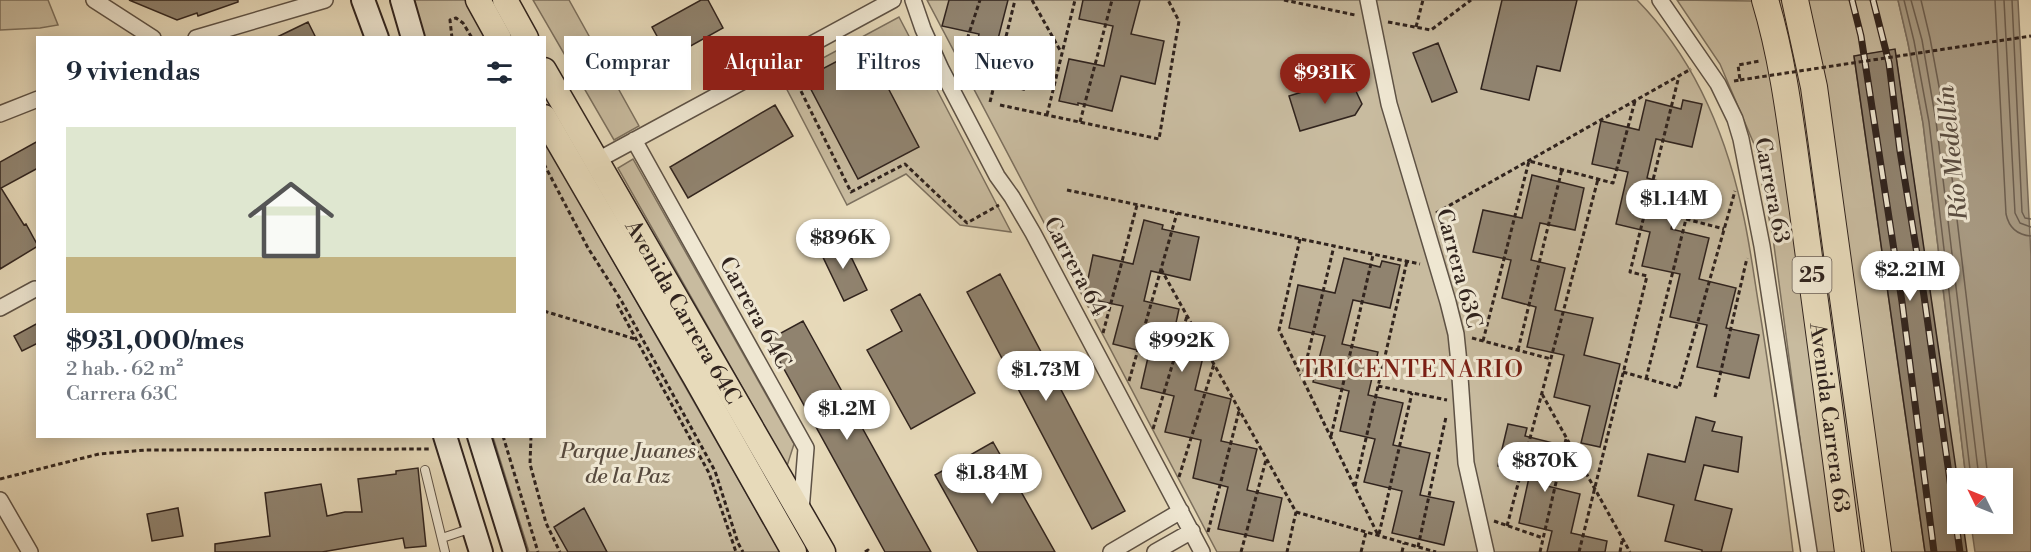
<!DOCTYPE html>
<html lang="es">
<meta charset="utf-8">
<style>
body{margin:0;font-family:"Libre Bodoni",serif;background:#f2f2f3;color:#1f2937;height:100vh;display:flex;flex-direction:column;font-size:22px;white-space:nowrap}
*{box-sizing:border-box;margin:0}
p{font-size:20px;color:#747a83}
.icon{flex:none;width:33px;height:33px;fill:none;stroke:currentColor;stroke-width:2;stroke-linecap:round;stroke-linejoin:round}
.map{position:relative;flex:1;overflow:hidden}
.drawer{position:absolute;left:36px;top:36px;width:510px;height:402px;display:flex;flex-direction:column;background:#fff;border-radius:0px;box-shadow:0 3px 15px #0003}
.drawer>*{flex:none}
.guide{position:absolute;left:564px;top:36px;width:570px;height:54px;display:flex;gap:12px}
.needle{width:39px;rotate:313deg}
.fabs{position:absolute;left:1947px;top:468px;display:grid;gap:12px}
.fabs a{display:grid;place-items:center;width:66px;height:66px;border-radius:0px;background:#fff;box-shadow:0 3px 15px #0003;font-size:30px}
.price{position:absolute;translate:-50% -51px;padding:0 14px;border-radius:21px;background:#fff;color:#222;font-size:20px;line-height:39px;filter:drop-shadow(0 2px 3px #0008)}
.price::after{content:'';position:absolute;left:50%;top:36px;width:18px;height:14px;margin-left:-9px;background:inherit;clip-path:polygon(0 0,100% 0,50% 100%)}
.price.selected{background:#8f2418;color:#fff}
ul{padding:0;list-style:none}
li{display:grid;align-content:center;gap:12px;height:318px;padding:0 30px}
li+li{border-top:2px solid #e0e1e3}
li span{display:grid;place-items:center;height:186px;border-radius:0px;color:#555}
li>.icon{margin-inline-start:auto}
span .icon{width:108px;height:108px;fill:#fffc;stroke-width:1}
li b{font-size:26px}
h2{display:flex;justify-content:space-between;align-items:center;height:72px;padding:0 30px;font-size:26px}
.chip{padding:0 21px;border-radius:0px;background:#fff;box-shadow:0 3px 15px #0003;font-size:21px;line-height:54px}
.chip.selected{background:#8f2418;color:#fff}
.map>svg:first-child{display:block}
.green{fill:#c8bb9f;stroke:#7c705e;stroke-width:1.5}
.water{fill:#a99c85;stroke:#796c5c;stroke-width:1.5}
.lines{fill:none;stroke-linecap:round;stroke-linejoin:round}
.shore{stroke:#6d6052;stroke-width:1.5}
.building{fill:#90836f;stroke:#31241e;stroke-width:1.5}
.service-casing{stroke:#5e5245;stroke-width:10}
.minor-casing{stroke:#5e5245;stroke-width:18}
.secondary-casing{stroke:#31241e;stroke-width:26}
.primary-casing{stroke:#31241e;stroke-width:27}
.trunk-casing{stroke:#31241e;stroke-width:28}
.path{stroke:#31241e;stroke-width:3;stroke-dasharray:4.5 3;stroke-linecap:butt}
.service{stroke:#efe7d2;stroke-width:8}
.minor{stroke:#efe7d2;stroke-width:15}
.secondary{stroke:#efe7d2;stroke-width:22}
.primary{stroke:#e7daba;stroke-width:24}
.trunk{stroke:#e7daba;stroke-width:26}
.rail-casing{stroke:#31241e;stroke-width:7}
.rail{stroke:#efe7d2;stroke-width:4.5;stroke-dasharray:14;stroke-linecap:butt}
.path-bridge{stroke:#31241e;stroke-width:3;stroke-dasharray:4.5 3;stroke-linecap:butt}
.labels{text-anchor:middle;stroke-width:6;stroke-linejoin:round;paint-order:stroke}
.shield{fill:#efe7d2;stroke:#6a5e54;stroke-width:1.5}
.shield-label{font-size:21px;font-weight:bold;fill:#31241e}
.street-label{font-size:22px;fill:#31241e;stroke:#efe7d2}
.park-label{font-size:22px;font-style:italic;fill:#574a3e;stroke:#efe7d2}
.water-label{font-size:24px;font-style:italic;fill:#5b4e42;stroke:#efe7d2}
.neighbourhood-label{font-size:24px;letter-spacing:1.5px;fill:#7a1f14;stroke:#efe7d2}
</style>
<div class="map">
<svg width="2031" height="552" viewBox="0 0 2031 552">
<rect width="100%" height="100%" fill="#e7daba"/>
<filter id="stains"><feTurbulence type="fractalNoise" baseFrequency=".00333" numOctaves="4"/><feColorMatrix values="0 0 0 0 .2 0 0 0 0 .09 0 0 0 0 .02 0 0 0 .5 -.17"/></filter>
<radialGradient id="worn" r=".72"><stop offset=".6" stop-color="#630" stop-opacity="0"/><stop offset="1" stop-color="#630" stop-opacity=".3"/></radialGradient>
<path class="green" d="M0 0H48L58 25 40 28 0 30Z
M414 0H465L486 37H424Z
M533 0H569L639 126 614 140Z
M927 0H1637C1693 57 1725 132 1742 209 1750 243 1754 278 1760 313 1773 392 1783 472 1793 552H1217Z
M1677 0 1753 1 1769 58 1839 552H1815L1773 238 1754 144 1720 64Z
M1771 0H1787L1798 43 1869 552H1854Z
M1805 0H1898L1908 43 1923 123 1966 478H1958L1957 482 1895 50 1854 56 1925 552H1890Z
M899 17 1011 232 960 225 906 174 847 205 782 80Z
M545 142 780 552H529L493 437 544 436Z
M633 159 794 444 787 466 618 168Z"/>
<path class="water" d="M1898 0H2018L2031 256V552H1975L1971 524H2002V478H1966L1923 123 1908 43Z"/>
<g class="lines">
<path class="shore" d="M1904 0 1914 41 1929 122 1971 478
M1911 0 1922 40 1936 121 1979 478
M1921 0 1930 38 1945 119 1988 478
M1995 0 2006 214C2009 228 2017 235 2031 236
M2004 0 2015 213 2020 223 2031 227
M2012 0 2022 212 2025 218 2031 219"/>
</g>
<path class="building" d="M129 0H238V2L198 16 197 13 177 20Z
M701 0H708L723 28 669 58 652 27Z
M949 0H1008L998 39 1034 47 1024 90 970 75 979 34 942 26Z
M1083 0H1140L1131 34 1164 41 1155 84 1121 76 1112 111 1078 103V105L1059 101 1069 59 1104 66 1113 26 1079 19Z
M1502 0H1577L1560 71 1537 66 1529 100 1481 89Z
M308 22 316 38H275Z
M1438 43 1457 92 1432 102 1413 53Z
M866 46 919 147 858 179 805 78Z
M1895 49 1958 483V524H1963L1967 552H1925L1854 56Z
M1341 80 1354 87 1362 104 1355 115 1300 131 1289 96Z
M1646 100 1681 109 1683 100 1702 104 1692 147 1656 139 1647 178 1681 187 1671 229 1709 238 1699 279 1736 288 1726 328 1759 335 1749 378 1697 367 1707 325 1670 317 1680 274 1642 266 1650 232 1616 224 1628 172 1592 164 1601 121 1639 130Z
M775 105 793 136 688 198 670 167Z
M38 141V168L1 188 24 225 26 224 38 246 0 269V162Z
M1532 175 1584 188 1575 230 1540 223 1531 260 1565 268 1555 310 1593 318 1584 355 1620 364 1600 447 1581 443 1590 406 1554 397 1564 355 1527 347 1536 307 1502 298 1511 260 1473 252 1483 210 1522 218Z
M1144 220 1163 225 1162 229 1199 237 1190 280 1151 271 1144 301 1179 309 1171 346 1204 353 1195 390 1231 399 1221 441 1257 449 1247 490 1282 498 1273 541 1218 529 1228 487 1193 478 1201 440 1165 432 1174 396 1141 388 1149 353 1113 344 1123 306 1084 298 1093 255 1133 264Z
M842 238 867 290 844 301 819 249Z
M1344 258 1380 267 1382 261 1400 265 1390 308 1353 300 1342 344 1378 352 1368 395 1403 403 1393 445 1430 453 1420 495 1454 502 1444 545 1392 533 1402 491 1364 482 1375 439 1340 431 1349 391 1313 382 1325 336 1289 328 1298 285 1335 293Z
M1000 274 1125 511 1092 529 967 292Z
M920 294 975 393 911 429 867 350 902 331 891 310Z
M803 321 931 552H885L768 340Z
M38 323V343L22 351 14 336Z
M1696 417 1715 422 1712 431 1742 437 1738 472 1704 465 1695 500 1732 509 1721 552H1702V550L1665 541 1674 505 1638 496 1648 454 1685 462Z
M1508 424 1527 428 1525 436 1557 444 1547 486 1580 494 1571 533 1607 541 1605 552H1547L1552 531 1519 523 1530 473 1498 466Z
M993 442 1055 552H978L935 475Z
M418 468 426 546 405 548 403 538 322 552H215V544L270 536 265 493 321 484 327 516 345 512H362L358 479 396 474V471Z
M178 508 183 536 152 541 147 514Z
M584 508 607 552H568L554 527Z"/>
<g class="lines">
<g class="service-casing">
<path id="service" d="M425 470 445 552
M442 538 472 528"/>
</g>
<g class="minor-casing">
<path id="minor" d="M94 0 153 38
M913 0 923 29 941 69 997 176 1012 197 1033 233 1202 552
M1368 0 1389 104 1448 302 1456 334 1459 363 1466 463 1486 552
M1660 0 1718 84 1735 119 1741 139 1762 246 1809 552
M196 38 325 0
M0 114 38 99
M634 140 806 448 801 511
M596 161 893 0
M0 308 35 289
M0 500 30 552
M1111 552 1181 511
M1155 552 1192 531"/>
</g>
<g class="secondary-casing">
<path id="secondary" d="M363 0 377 38
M402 0 413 38
M445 436 481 552
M479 436 515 552"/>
</g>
<g class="primary-casing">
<g id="primary">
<path d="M478 0 499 38"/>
<path d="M505 0 526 38"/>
<path id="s1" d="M544 70 823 552"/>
<path d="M544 117 695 377 794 552"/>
</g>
</g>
<g class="trunk-casing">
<g id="trunk">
<path id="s2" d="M1765 0C1785 66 1792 137 1802 205 1818 321 1833 436 1848 552"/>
<path d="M1795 0 1814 87 1878 552"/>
</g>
</g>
<path class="path" d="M1032 0 1061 52
M1284 0 1355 15
M1388 22 1431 30 1471 0
M1416 27 1423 0
M452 38 450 20 456 18 463 23 472 38
M958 67 980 0
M791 71 851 192 905 164 967 223 999 205
M1734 81 1740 80 1738 65 1760 61
M990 102 1015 0
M1000 105 1159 139 1179 21 1168 0
M1047 115 1075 0
M1080 122 1112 0
M544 164 588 248 621 300 715 471 738 543 743 552
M1067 190 1420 264
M1436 213 1691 69
M1300 239 1279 330 1378 535
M1161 269 1296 512 1287 552
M617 304 709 473 736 552
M544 311 635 339
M1103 333 1137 205
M1472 338 1551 359
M1483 341 1529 161 1613 183 1635 101
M1518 350 1562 169
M1623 372 1679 388 1735 191
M1302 379 1334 246
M1646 379 1686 219 1724 229
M1129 381 1177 213
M1378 386 1447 400
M1542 394 1630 552
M1715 397 1747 258
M1153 429 1187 316
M503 436 538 552
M531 436 530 464 546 523 560 552
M1331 436 1373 255
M1179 477 1214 364
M0 479 99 454 146 450 430 449
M1355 486 1407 261
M1296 512 1436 552
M1494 521 1543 538
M1507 526 1598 179
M1208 532 1239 411
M1379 534 1412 393
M1418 547 1446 417
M865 552 868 550 869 552
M1241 552 1266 460
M1361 552 1366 532
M1402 552 1404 543
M1540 552 1566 439
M1579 552 1647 276 1630 272 1679 76
M1620 552 1622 541"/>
<use href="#service" class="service"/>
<use href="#minor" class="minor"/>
<use href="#secondary" class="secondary"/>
<use href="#primary" class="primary"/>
<use href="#trunk" class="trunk"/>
<g class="rail-casing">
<path id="rail" d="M1852 0 1861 36 1902 302 1934 552
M1873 0 1889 63 1900 151 1924 296 1960 552"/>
</g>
<use href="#rail" class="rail"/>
<path class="path-bridge" d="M1740 80 2031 36"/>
</g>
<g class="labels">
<rect class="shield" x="1792.5" y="257" width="39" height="36" rx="4.5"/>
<g class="shield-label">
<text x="1812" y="282">25</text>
</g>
<g class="street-label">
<text transform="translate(1773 190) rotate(79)" y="8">Carrera 63</text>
<text transform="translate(1076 266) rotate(62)" y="8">Carrera 64</text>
<text transform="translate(1460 268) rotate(75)" y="8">Carrera 63C</text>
<text dy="8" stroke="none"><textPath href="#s1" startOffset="279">Avenida Carrera 64C</textPath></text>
<text transform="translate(756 312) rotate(61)" y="8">Carrera 64C</text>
<text dy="8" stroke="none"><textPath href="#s2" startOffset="423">Avenida Carrera 63</textPath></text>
</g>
<g class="park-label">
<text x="628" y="458">Parque Juanes<tspan x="628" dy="25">de la Paz</tspan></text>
</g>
<g class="water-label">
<text transform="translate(1952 153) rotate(-96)" y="8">Río Medellín</text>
</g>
<g class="neighbourhood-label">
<text x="1412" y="377">TRICENTENARIO</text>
</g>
</g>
<rect width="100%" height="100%" filter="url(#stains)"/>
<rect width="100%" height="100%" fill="url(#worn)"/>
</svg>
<div class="fabs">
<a><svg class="needle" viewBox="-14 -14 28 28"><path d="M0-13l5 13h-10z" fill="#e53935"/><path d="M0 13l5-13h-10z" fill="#747a83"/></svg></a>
</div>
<b class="price selected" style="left:1325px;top:105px">$931K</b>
<b class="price" style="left:1674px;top:231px">$1.14M</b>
<b class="price" style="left:843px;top:270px">$896K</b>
<b class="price" style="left:1910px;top:302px">$2.21M</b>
<b class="price" style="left:1182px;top:373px">$992K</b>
<b class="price" style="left:1046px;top:402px">$1.73M</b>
<b class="price" style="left:847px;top:441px">$1.2M</b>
<b class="price" style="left:1545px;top:493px">$870K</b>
<b class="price" style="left:992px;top:505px">$1.84M</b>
<div class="guide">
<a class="chip">Comprar</a>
<a class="chip selected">Alquilar</a>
<a class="chip">Filtros</a>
<a class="chip">Nuevo</a>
</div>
<section class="drawer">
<h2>9 viviendas<svg class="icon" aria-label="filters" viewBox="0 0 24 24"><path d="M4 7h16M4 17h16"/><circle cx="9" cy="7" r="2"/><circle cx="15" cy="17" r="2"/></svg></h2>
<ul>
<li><span style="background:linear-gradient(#dfe7d0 70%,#c2b280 0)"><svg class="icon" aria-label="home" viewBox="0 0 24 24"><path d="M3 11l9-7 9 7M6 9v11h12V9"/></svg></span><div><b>$931,000/mes</b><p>2 hab. · 62 m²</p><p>Carrera 63C</p></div></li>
</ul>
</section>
</div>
